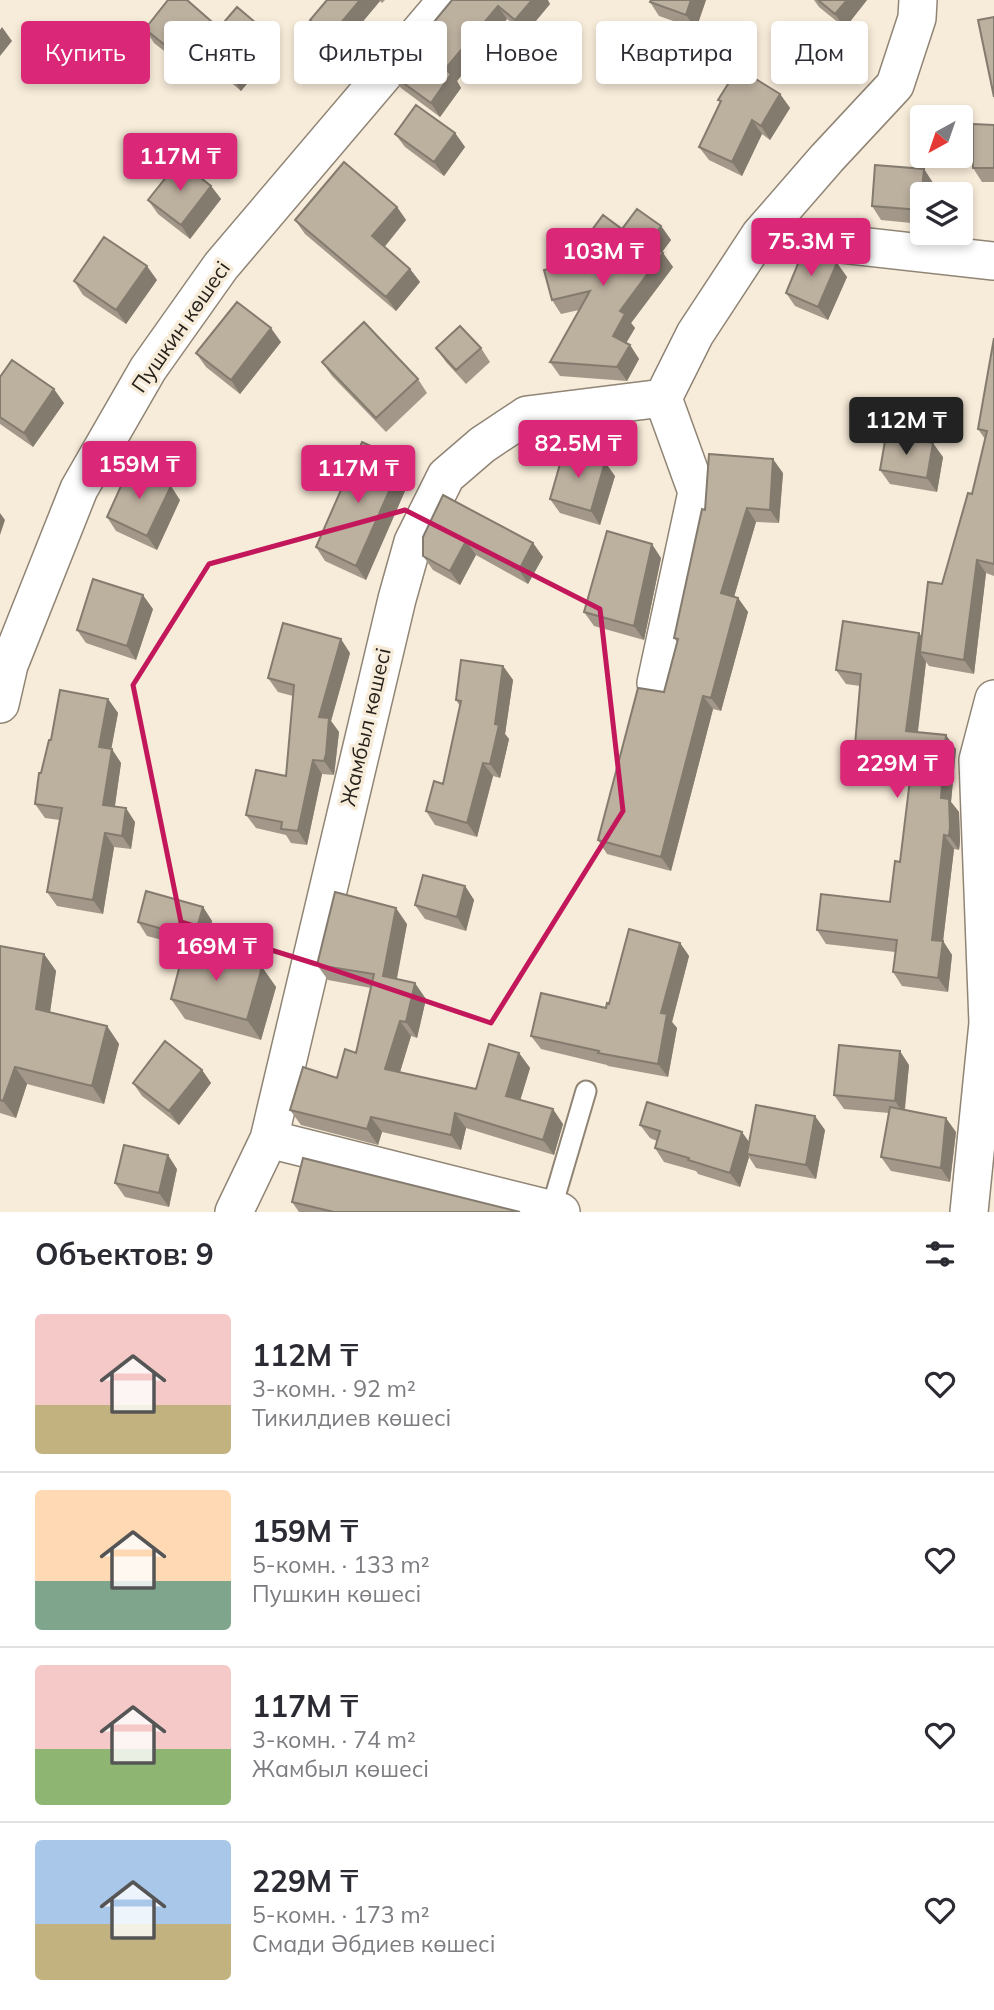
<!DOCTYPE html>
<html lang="ru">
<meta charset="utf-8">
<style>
body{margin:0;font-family:Mulish,sans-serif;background:#f7f7f7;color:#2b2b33;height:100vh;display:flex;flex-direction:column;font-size:26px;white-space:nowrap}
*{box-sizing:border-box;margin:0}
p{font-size:23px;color:#7c7c81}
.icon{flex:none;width:38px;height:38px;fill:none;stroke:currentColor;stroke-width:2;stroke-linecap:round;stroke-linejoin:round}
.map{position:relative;height:1212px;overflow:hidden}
.sheet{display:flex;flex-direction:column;background:#fff;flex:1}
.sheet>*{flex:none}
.hud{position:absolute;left:21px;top:21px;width:952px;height:63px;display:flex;gap:14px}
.needle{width:46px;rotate:220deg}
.controls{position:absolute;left:910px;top:105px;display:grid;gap:14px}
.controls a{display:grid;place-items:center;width:63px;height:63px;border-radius:7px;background:#fff;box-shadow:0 4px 10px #0003;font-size:35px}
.price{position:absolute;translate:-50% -60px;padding:0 16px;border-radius:7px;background:#db2777;color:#fff;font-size:23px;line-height:46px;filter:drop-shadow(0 2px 4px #0008)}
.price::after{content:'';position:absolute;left:50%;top:42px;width:21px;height:16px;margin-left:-10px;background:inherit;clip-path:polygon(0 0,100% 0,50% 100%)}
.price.on{background:#222;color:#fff}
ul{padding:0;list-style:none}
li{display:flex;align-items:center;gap:21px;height:175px;padding:0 35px}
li+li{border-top:2px solid #e1e1e2}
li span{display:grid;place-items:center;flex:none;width:196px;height:140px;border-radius:7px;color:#555}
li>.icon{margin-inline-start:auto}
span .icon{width:84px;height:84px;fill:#fffc;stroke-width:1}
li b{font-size:30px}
h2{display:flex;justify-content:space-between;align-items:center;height:84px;padding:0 35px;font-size:30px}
.tag{padding:0 24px;border-radius:7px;background:#fff;box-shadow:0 4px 10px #0003;font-size:24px;line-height:63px}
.tag.on{background:#db2777;color:#fff}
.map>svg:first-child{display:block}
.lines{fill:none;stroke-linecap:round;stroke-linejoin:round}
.service-casing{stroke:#908575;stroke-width:23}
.minor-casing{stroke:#908575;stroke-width:40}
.service{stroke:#fff;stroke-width:19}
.minor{stroke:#fff;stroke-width:37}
.wall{fill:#a29789}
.shaded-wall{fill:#847b6f}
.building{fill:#bcb09f;stroke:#847b6f;stroke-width:2}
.marked{fill:none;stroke:#c2185b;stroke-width:5;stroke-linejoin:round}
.labels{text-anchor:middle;stroke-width:7;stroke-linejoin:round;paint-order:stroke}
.street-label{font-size:21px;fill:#26221b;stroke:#f7ebd9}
</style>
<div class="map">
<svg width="994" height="1212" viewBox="0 0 994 1212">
<rect width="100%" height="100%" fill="#f7ebd9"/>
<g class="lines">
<g class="service-casing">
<path id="service" d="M551 1210 586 1091"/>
</g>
<g class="minor-casing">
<path id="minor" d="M760 235 994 261
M656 683 697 492 663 398 695 334 760 235 827 158 895 85 917 18 918 0
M0 704 9 665 79 489 148 369 221 266 447 0
M269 1139 561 1212
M234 1212 269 1139 397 599 413 542 446 476 482 445 527 415 663 398
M969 1212 988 1023 978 760 994 699"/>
</g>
<use href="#service" class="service"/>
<use href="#minor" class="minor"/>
</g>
<path class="wall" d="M327 0H385L382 3 380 1 339 50 320 34 310 20Z
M452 0 550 4 525 34 507 19 457 81 461 88 440 117 401 88 391 74Z
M706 0 696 29 659 16 650 2Z
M814 0H867L845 28 819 7Z
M219 28 278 46 241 91 197 54 186 68 154 43 145 29Z
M780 94 790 108 770 140 762 134 742 176 709 160 699 147 720 102 718 100Z
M994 125V182H982L973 168Z
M455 133 465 147 444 176 405 147 395 134Z
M924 169 933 183 932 194H922V224L881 220 872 206Z
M211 186 221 199 190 239 158 214 148 200Z
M397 207 406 220 384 247 410 269 420 282 396 311 305 234 295 220Z
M661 226 671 240 662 252 673 267 631 323 635 328 626 343 630 345 639 359 627 381 560 376 550 362 579 310 561 314 552 300 566 265 622 229Z
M837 263 847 277 828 320 795 306 786 293Z
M157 280 126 324 83 295 74 281Z
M994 338V576L986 573 974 674 929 666 926 662 918 732 956 749 951 802 959 812 960 841 959 850 954 849 943 941 952 955 948 992 902 986 893 972 895 952 826 944 817 930 890 902 900 862 911 775 864 771 854 757 860 686 846 684 836 670 919 633 922 637 942 584 972 494 985 439 978 429Z
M281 342 240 394 206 367 196 353Z
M436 348H481L490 362 466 384 446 362Z
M322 362 418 379 427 393 386 432 332 376Z
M0 377 64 403 33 447 0 424Z
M943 457 937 492 890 484 880 470Z
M401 470 400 473 408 484 366 580 325 561 316 547Z
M783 473 779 523 756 522 734 597 738 598 748 612 721 711 713 709 671 871 607 854 598 840 664 692 677 642 674 638 705 510Z
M615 476 600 525 560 513 550 499Z
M180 500 157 550 116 531 107 517Z
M423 537 533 543 543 557 528 584 476 555 460 585 433 570 423 556Z
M661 558 644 640 594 626 584 612Z
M153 609 136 660 86 643 77 630Z
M350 653 331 721 339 732 335 768 334 775 322 774 307 845 291 843 286 835 256 828 246 815 286 776 293 696 278 692 268 678Z
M503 666 513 680 505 734 509 739 500 778 493 776 477 837 435 825 426 811 443 784 460 706 456 700Z
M108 699 118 713 111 749 121 763 115 806 135 822 131 849 114 847 103 914 57 906 47 892 60 820 45 818 35 804 51 740Z
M465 886 474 900 466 931 425 919 415 905Z
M203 907 212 921 204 951 262 967 276 987 261 1040 185 1019 171 999 185 946 147 936 138 922Z
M407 924 397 979 426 999 417 1038 411 1036 400 1072 476 1089 519 1053 530 1068 520 1100 563 1124 554 1155 466 1128 461 1150 382 1132 378 1145 301 1125 290 1110 337 1078 356 1053 371 988 328 980 317 965Z
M680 943 689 956 672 1022 677 1028 668 1077 608 1066 607 1065 541 1049 531 1036 606 1008 609 1004Z
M0 946 44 954 56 971 50 1012 107 1026 119 1044 104 1104 27 1084 16 1118 0 1113Z
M909 1065 905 1110 956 1132 950 1182 891 1171 881 1157 889 1113 844 1109 834 1095Z
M202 1070 211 1083 179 1125 142 1096 133 1083Z
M640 1125 749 1142 825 1130 816 1179 756 1168 749 1157 740 1187 698 1174 696 1171 664 1162 655 1148 657 1141 650 1138Z
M177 1169 169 1207 125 1197 115 1183Z
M292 1202 520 1212H299Z"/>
<path class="shaded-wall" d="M360 0H379L380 1 339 50 330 36Z
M532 0H548L550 4 525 34 515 20Z
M691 0H706L696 29 686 15Z
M847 0H867L845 28 835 14Z
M498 6 507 19 457 81 461 88 440 117 431 103 445 69Z
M2 27 12 41 0 56V30Z
M268 33 278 46 241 91 232 77Z
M188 40 197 54 186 68 176 54Z
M780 94 790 108 770 140 761 126Z
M752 120 762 134 742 176 732 162Z
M455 133 465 147 444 176 434 162Z
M924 169 933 183 932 194H922V213L920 210Z
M211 186 221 199 190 239 181 225Z
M397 207 406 220 382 250 372 236Z
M661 226 671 240 659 256 649 242Z
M663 253 673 267 631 323 635 328 622 350 613 336 620 311Z
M837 263 847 277 828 320 818 307Z
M147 266 157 280 126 324 116 310Z
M410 269 420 282 396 311 386 297Z
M271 328 281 342 240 394 231 380Z
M630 345 639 359 627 381 617 367Z
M54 389 64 403 33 447 24 433Z
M933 443 943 457 937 492 927 478Z
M392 456 401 470 400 473 408 484 366 580 356 566Z
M773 459 783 473 779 523 770 510Z
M605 462 615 476 600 525 591 511Z
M171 486 180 500 157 550 147 536Z
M747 508 756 522 731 607 721 593Z
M0 513 5 520 0 535Z
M466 541 476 555 460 585 450 571Z
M533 543 543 557 528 584 519 570Z
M652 544 661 558 644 640 634 626Z
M977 560 986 573 974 674 964 660Z
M143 595 153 609 136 660 127 646Z
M738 598 748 612 721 711 711 698Z
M919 633 928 646 920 652 926 662 916 745 906 731Z
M341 639 350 653 331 721 339 732 334 775 324 761 319 717Z
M503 666 513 680 505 734 509 739 500 778 490 764Z
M703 696 713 709 671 871 661 857Z
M108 699 118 713 109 761 99 747Z
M946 735 956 749 951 802 959 812 960 841 959 850 949 836 941 798Z
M112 749 121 763 113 818 103 805Z
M313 760 322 774 307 845 298 831Z
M483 763 493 776 477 837 467 823Z
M126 808 135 822 131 849 122 836Z
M105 833 114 847 103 914 93 900Z
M944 835 954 849 943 941 952 955 948 992 938 978 932 940Z
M465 886 474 900 466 931 457 917Z
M203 907 212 921 204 951 194 938Z
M396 908 407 924 394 992 383 976Z
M680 943 689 956 672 1022 677 1028 668 1077 658 1064 661 1013Z
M44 954 56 971 48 1026 36 1009Z
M262 967 276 987 261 1040 247 1020Z
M415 983 426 999 417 1038 406 1022Z
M400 1021 411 1036 396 1085 385 1069Z
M107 1026 119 1044 104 1104 92 1086Z
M900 1051 909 1065 904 1114 895 1101Z
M519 1053 530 1068 517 1111 506 1096Z
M15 1067 27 1084 16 1118 3 1101Z
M202 1070 211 1083 179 1125 169 1111Z
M553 1109 563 1124 554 1155 543 1140Z
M455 1113 466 1128 461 1150 451 1135Z
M815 1116 825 1130 816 1179 806 1165Z
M371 1117 382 1132 378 1145 367 1129Z
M946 1118 956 1132 950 1182 941 1168Z
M742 1132 752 1146 747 1154 749 1157 740 1187 730 1173Z
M168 1155 177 1169 169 1207 159 1193Z"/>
<path class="building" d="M168 0H187L219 28 237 7 268 33 232 77 188 40 176 54 145 29Z
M327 0H360L330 36 310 20Z
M452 0H532L515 20 498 6 445 69 451 74 431 103 391 74Z
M651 0H691L686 15 650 2Z
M818 0H847L835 14Z
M994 17V97L978 20Z
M738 68 780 94 761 126 752 120 732 162 699 147 721 101 718 100Z
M416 105 455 133 434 162 395 134Z
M973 124 994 125V168H973Z
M179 161 211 186 181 225 148 200Z
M344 162 397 207 372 236 410 269 386 297 295 220Z
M875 165 924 169 920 210 872 206Z
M637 209 661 226 649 242 663 253 620 311 625 314 613 336 630 345 617 367 550 362 590 291 552 300 544 270 566 265 603 215 622 229Z
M104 237 147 266 116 310 74 281Z
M804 249 837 263 818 307 786 293Z
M237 302 271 328 231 380 196 353Z
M364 322 418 379 376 418 322 362Z
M460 326 481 348 456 370 436 348Z
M994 338V564L977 560 964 660 920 652 928 582 942 584 968 493 972 494 987 431 978 429Z
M12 360 54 389 24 433 0 417V377Z
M886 435 933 443 927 478 880 470Z
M362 442 392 456 388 465 398 471 356 566 316 547Z
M564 450 605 462 591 511 550 499Z
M709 454 773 459 770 510 747 508 721 593 738 598 711 698 703 696 661 857 598 840 638 688 664 692 678 639 674 638 702 509 705 510Z
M130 466 171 486 147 536 107 517Z
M443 495 533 543 519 570 466 541 450 571 423 556V537Z
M607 531 652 544 634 626 584 612Z
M93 579 143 595 127 646 77 630Z
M843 621 919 633 906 731 946 735 941 798 949 799 950 827 949 836 944 835 932 940 943 941 938 978 893 972 897 940 817 930 821 894 890 902 895 861 900 862 912 763 854 757 861 674 836 670Z
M283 623 341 639 319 717 329 718 326 754 324 761 313 760 298 831 281 829 282 822 246 815 256 770 286 776 294 685 268 678Z
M461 660 503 666 495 724 499 725 490 764 483 763 467 823 426 811 434 781 443 784 461 701 456 700Z
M60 690 108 699 99 747 112 749 103 805 126 808 122 836 105 833 93 900 47 892 62 808 35 804 39 773H41L49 740H51Z
M423 875 465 886 457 917 415 905Z
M146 891 203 907 194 938 138 922Z
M335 892 396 908 383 976 415 983 406 1022 400 1021 385 1069 476 1089 489 1044 519 1053 506 1096 553 1109 543 1140 455 1113 451 1135 371 1117 367 1129 290 1110 303 1067 337 1078 345 1049 356 1053 374 974 317 965Z
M629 929 680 943 661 1013 667 1014 658 1064 598 1053 599 1051 531 1036 541 993 606 1008 607 1003 609 1004Z
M0 946 44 954 36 1009 107 1026 92 1086 15 1067 3 1101 0 1100Z
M185 946 262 967 247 1020 171 999Z
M165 1041 202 1070 169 1111 133 1083Z
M839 1045 900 1051 895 1101 834 1095Z
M647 1102 742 1132 730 1173 688 1160 689 1158 655 1148 660 1131 640 1125Z
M756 1105 815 1116 806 1165 747 1154Z
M890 1107 946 1118 941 1168 881 1157Z
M124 1145 168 1155 159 1193 115 1183Z
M303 1158 520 1212H334L292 1202Z"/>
<path class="marked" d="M405 510 600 609 623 811 491 1023 316 964 181 922 133 685 209 564Z"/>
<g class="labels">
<g class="street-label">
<text transform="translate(181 327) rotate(-55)" y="7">Пушкин көшесі</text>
<text transform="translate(366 727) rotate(-77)" y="7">Жамбыл көшесі</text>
</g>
</g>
</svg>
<div class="controls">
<a><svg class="needle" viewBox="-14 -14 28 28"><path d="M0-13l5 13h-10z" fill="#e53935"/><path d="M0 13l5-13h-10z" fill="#7c7c81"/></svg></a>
<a><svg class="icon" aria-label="layers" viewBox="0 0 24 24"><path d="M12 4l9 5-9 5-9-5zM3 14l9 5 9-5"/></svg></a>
</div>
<b class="price" style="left:180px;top:193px">117M ₸</b>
<b class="price" style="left:811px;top:278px">75.3M ₸</b>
<b class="price" style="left:603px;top:288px">103M ₸</b>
<b class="price on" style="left:906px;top:457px">112M ₸</b>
<b class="price" style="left:578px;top:480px">82.5M ₸</b>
<b class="price" style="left:139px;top:501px">159M ₸</b>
<b class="price" style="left:358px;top:505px">117M ₸</b>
<b class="price" style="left:897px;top:800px">229M ₸</b>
<b class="price" style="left:216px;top:983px">169M ₸</b>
<div class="hud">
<a class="tag on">Купить</a>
<a class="tag">Снять</a>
<a class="tag">Фильтры</a>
<a class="tag">Новое</a>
<a class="tag">Квартира</a>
<a class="tag">Дом</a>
</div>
</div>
<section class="sheet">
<h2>Объектов: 9<svg class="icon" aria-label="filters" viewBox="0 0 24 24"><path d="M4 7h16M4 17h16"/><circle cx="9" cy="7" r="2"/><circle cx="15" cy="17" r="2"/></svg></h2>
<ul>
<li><span style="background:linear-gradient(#f6c9c9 65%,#c2b280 0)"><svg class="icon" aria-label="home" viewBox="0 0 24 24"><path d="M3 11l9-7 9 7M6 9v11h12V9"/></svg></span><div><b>112M ₸</b><p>3-комн. · 92 m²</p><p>Тикилдиев көшесі</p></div><svg class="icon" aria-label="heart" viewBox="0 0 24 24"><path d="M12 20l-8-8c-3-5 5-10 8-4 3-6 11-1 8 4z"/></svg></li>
<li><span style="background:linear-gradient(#ffd9b3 65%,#7fa58c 0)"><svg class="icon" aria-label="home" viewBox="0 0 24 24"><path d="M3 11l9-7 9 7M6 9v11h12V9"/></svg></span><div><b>159M ₸</b><p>5-комн. · 133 m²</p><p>Пушкин көшесі</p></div><svg class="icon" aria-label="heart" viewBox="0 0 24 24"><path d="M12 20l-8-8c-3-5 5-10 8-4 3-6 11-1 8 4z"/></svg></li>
<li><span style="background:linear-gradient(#f6c9c9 60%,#8fb573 0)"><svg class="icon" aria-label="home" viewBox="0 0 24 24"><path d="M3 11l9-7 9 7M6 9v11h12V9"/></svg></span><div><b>117M ₸</b><p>3-комн. · 74 m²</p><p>Жамбыл көшесі</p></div><svg class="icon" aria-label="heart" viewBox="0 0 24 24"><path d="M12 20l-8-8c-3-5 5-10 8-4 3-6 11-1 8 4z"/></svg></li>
<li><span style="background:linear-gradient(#a9c7e8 60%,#c2b280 0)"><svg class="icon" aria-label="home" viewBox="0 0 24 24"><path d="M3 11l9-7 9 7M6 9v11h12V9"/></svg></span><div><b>229M ₸</b><p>5-комн. · 173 m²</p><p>Смади Әбдиев көшесі</p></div><svg class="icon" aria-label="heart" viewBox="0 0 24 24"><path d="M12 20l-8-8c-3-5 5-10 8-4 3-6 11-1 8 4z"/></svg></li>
</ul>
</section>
